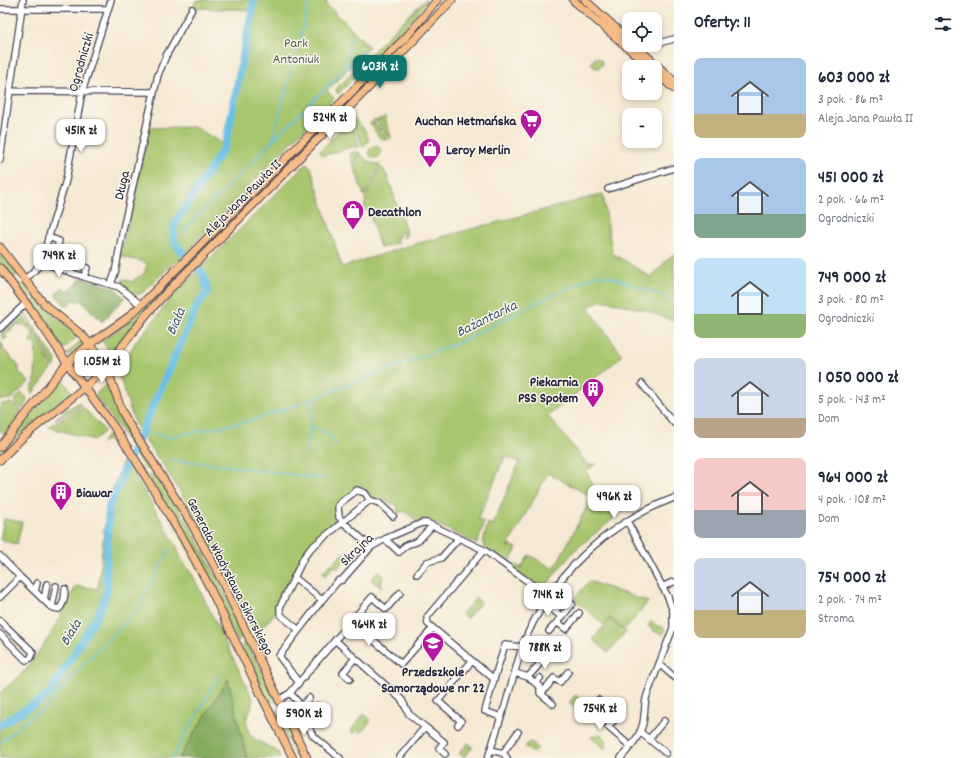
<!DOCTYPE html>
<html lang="pl">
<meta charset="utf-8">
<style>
body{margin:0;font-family:Dekko,sans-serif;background:#f2f2f3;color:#1f2937;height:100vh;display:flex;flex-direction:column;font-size:15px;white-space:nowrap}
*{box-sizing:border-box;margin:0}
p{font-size:13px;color:#747a83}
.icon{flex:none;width:22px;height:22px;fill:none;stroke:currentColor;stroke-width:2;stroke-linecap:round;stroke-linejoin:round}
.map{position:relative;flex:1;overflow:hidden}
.side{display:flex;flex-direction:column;background:#fff;width:300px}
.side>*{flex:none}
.tools{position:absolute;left:622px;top:12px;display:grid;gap:8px}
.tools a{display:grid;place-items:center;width:40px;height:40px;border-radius:8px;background:#fff;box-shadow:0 2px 6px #0003;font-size:20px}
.price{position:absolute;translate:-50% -34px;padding:0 9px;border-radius:8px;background:#fff;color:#222;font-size:13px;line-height:26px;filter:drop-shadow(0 1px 2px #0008)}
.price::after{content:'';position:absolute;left:50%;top:24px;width:12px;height:9px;margin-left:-6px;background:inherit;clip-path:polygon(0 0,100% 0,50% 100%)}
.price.on{background:#0f766e;color:#fff}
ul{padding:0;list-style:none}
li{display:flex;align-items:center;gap:12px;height:100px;padding:0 20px}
li span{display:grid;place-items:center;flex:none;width:112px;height:80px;border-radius:8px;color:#555}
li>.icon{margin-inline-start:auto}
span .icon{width:48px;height:48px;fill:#fffc;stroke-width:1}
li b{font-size:17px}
h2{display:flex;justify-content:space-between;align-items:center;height:48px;padding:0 20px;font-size:17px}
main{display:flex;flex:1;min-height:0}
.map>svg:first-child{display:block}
.green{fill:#a8c66e;stroke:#657454;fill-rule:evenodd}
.forest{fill:#86ab61;stroke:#54664e}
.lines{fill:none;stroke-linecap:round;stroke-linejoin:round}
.stream{stroke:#67bfe4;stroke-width:1.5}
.river{stroke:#67bfe4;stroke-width:8}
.minor-casing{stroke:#424052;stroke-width:8}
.major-casing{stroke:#424052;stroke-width:9}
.minor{stroke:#fff;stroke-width:5.5}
.major{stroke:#f7bd88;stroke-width:7}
.labels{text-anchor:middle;stroke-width:3;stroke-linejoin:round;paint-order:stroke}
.park-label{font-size:14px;fill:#515b4d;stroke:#fbf7ec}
.street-label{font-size:14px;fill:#22223b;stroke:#fbf7ec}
.poi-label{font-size:14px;font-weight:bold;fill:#22223b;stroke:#fbf7ec;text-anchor:start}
.water-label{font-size:15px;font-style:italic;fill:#3a5976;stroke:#fbf7ec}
</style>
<main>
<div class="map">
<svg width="674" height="758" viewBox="0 0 674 758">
<rect width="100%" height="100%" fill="#fbf7ec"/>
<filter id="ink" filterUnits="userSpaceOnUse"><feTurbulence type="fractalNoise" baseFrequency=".025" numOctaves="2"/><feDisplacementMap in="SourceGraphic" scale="8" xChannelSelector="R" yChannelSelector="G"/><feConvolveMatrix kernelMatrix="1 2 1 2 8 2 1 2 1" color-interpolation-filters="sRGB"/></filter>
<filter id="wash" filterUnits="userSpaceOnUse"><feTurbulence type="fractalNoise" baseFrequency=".012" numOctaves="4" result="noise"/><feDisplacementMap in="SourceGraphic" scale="16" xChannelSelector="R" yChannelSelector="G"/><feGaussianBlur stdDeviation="0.9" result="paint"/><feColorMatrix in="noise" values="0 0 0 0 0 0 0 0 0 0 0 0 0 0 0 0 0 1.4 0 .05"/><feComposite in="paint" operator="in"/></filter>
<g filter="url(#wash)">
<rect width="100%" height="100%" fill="#f6e9d4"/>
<path class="green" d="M196 0H252L250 10 194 8Z
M254 0H327L326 4 351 28 369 47 327 91 334 98 195 242 191 249 185 254C174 244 171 240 174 225L222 153 228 140Z
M425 0 427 1 406 26 338 94 336 90 337 88 386 38Z
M440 2 439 10 374 78H373L372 77 420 27Z
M592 63a5 5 0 1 1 10 0a5 5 0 1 1-10 0Z
M336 111 339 114 197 258 194 255Z
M386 116V122L391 137 390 139 376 121 373 120 381 119Z
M353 118C361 125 368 131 368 142L366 144 362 147 361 143 352 119Z
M349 121 351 122 359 147H352L322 156 320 151Z
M371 122 375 123 388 140C377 141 376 130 370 123Z
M195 127 224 144 174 220C169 240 169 242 183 256L180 260 173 263 142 293 138 294H133L122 285 123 279 133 282 135 279 144 274 147 264 144 262 120 256 149 128Z
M369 152a6 6 0 1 1 12 0a6 6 0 1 1-12 0Z
M352 152H359L353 165 350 155 351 153Z
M360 153 369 162 380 165 364 196 354 166Z
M307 163 311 168 342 267 408 246 603 194 612 253 651 277 674 253V321L645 310 602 300 588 307 622 355 614 363 548 416 588 465 596 464 586 471 598 493 614 518 576 549 557 571 543 590 485 548 483 541 488 523 493 525 519 462 505 456 478 519 484 522 477 544 427 519 417 522 408 514 404 511 397 514 398 506 378 497 376 499 374 498 367 492 357 488 337 504 336 516 339 522 302 555 277 611 255 635 225 572 194 514 164 466 147 443 135 424 119 375 132 348 137 340 158 316 172 296ZM548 473 592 497 554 569 529 555 521 568 510 562 517 548 510 545 507 548Z
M381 167 384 170 388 178 407 234 405 239 402 232 399 233 400 236 396 239 397 243 380 248 369 211H366L364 204 366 203 365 198Z
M356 207 359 214 347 218 344 210Z
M50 241 53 242 54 243H50L48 251 51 252 48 253 50 258 52 257 53 259 63 262 62 266 84 272 83 273 47 261 45 258V256Z
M0 254 18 274 11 279 0 265Z
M186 263 189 265 112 354 102 341 124 326 136 316 154 294Z
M22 284H25L32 294C32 297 30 299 27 299L19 288 20 285Z
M36 298 78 336 64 349 46 323 30 304Z
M20 312 22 314 1 335 2 330Z
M25 314 56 360 55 366 53 368 40 338Z
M23 316 39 340 51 368 50 371 32 394V386L35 383 36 344 30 343V340L34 335 23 324 20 325 17 324 5 335 7 337V338L4 339 1 337Z
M81 340 84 344 68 356 67 354Z
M0 341 3 345V349L19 366V372L29 382 11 399 0 400V347L2 349H3L0 345Z
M85 354C91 353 97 358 98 365 98 370 90 378 85 376 82 376 81 375 80 373 73 364 78 361 85 354Z
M60 376 72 392 16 438 0 457V451L14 436Z
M108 383 120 416 152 464V466L149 470H146L144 468 118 426 95 395Z
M21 393 27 398 26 403 23 409 16 404V401L15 399Z
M79 402 81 405V406L54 420 65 411Z
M11 403 22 411 17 419 5 435 0 431V404Z
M83 407 105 431 94 440 48 427 51 425Z
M109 435 112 439 116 441 122 448 110 445 111 442 106 440 102 443 105 438Z
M126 454 136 473V476L138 481 177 547C179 558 187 567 193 576L253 699 251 708 246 720 249 733 256 740 277 751 281 758H247L228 680 179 758H0V693L26 670 51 634 76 586 98 589 107 502Z
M155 472 188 523 229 600 247 637H242L238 641 148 475H153Z
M4 519 22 522 17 544 0 540Z
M344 552 348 556 337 569 334 566 325 576 322 573 330 564 332 565Z
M378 571 383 575 381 587 371 580Z
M589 581 648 602 628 626 623 629 610 618 604 625 574 599Z
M476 598 481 602 467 618 462 614Z
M610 619 626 632 608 653 593 639Z
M651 621 659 627 661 626 665 629 662 636 658 632 657 633 648 626Z
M243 643H247L250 651 258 662 278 703 273 701 268 703 241 647Z
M575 695 582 698 574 707 569 703Z
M279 711C287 727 296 742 304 758H296L274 714Z
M364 714 371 720 361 733 358 730 354 734 350 731Z
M601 734 606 741 605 749 591 737Z
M530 742 533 743 538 748 533 753 525 746Z
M468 743 473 747 464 757 459 753Z"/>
<path class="forest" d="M81 278 115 288 125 298 102 322 80 300 77 303 74 300 67 307 55 295 63 287 68 292Z
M228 679 247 758H179Z"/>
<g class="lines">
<path class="stream" d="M292 67 310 0
M344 69 351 37
M272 142 291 70
M183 231 364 49
M173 239 180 234
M306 401 463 341 527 307 597 275C609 274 621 281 633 285 648 291 660 293 674 301
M310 427C323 431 329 431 336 445
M142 431 151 433
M155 434 164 437H170L254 420 301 403
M306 454 313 399
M168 460 205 463 324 479
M0 743 33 715 40 713 49 705 87 661 135 613 169 550
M172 758 219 675"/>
<path class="river" d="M0 725 29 707 41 700 50 693 102 607 107 589 106 570 109 507 121 480 123 472 142 431 198 304C200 301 204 298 206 295 207 292 207 288 206 286 204 257 160 253 177 220L221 153 226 143 254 0"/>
</g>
</g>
<g filter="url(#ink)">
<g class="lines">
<g class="minor-casing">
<path id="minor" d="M0 9H108
M655 44 674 39
M10 91 154 92
M0 160 23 0
M608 189 674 168
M48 237 59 241 56 252 58 258 87 268 84 277
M41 262 84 277 119 287 141 305
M25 279C31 274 37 270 41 262L66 180 82 92 111 0
M111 284 115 273 123 229 158 75 166 56 192 9
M0 328 26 303
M642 384 674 423
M370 500 365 493 357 490 340 503 338 507 339 517 343 522 371 547
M385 539 399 552C402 549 405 545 409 544 413 543 415 543 418 541L432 526
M484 550 427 617 428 624 494 679 485 711 501 717
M0 556 20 577 0 597
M417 574 427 562 441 558 459 538
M20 577 50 606 54 608 59 609C64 604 65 595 65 589
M294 577 322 600
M662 587 673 582H674
M35 591 37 583
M44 600 47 584
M544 603 562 617 549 631
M52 607 56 586
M555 611 564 600
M562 617 572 604
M0 621 33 652 31 658 26 660 0 634
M557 622 566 629 579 613
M382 625 371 638 401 664 433 628
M299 630 283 617 280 613V607L304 557 311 548 370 500 379 503 393 516
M335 640 402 700 409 714 425 727 399 758
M659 665 664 668 674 677
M515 673 528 677 540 687V693L553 704
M528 677 549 653
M350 679 343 673 355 658
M494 679 505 645 522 647
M299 683 279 656 322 600 338 581 342 580 371 547 385 539 422 523H427L484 550 548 596
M535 683 540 678
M290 693 298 702 312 734 316 738 340 758
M541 694 554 678 560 682 568 672
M279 700 290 693 372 597 386 609 400 593
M598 700 617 717 608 727 630 746
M300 707 309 698
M305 719 317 706
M458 725 461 721 438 701 472 661
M425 727 444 742 439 748 445 754
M640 732 645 736 666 753
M649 739 664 721
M491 750 503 753 507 758
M503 753 518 732
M488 758 501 717 505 706 522 647C549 578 605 524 674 498
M621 758C629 748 640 737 643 723 645 714 644 704 647 695L673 628V612L668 597 627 521"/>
</g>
<g class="major-casing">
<path id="major" d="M573 0 650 67
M585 0 629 40
M635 45 674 81
M655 72 674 89
M0 247 36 294 46 306 82 335 102 358 106 366 122 411 129 424 191 523 215 567 307 758
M0 268 32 311 72 370 92 397 114 427 135 459 184 540 208 584 266 705 293 758
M0 447 67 363 90 344 127 318 141 305 408 35 437 0
M0 460 22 438 85 387 99 374 114 357 146 315 165 294 376 80 452 0"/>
</g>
<use href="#minor" class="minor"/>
<use href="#major" class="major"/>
</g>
</g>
<defs>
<g id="supermarket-pin" transform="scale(1.15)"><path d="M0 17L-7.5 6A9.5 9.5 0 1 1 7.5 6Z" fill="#b5179e" stroke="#fbf7ec"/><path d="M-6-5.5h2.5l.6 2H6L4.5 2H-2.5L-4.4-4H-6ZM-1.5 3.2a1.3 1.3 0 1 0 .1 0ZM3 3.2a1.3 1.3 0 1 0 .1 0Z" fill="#fff"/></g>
<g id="shop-pin" transform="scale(1.15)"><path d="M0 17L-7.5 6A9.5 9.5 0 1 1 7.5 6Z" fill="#b5179e" stroke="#fbf7ec"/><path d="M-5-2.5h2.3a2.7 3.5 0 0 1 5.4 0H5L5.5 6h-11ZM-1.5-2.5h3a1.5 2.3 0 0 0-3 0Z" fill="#fff"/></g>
<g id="building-pin" transform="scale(1.15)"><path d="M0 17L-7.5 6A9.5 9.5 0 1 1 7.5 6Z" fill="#b5179e" stroke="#fbf7ec"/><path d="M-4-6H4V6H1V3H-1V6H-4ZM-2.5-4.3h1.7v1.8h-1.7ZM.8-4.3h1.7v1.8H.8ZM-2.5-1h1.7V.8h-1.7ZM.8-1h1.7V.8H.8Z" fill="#fff"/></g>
<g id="school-pin" transform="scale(1.15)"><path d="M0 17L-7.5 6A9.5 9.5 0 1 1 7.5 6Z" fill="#b5179e" stroke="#fbf7ec"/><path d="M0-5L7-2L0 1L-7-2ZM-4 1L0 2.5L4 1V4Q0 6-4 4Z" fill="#fff"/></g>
</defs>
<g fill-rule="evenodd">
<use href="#supermarket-pin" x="531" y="120"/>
<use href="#shop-pin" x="430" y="149"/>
<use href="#shop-pin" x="353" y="211"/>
<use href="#building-pin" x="593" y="389"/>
<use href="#building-pin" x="61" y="492"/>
<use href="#school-pin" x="433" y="643"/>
</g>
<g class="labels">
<g class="park-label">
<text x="296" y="47">Park<tspan x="296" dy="16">Antoniuk</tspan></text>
</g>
<g class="street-label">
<text transform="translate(80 62) rotate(-74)" y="5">Ogrodniczki</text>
<text transform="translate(121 185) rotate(-77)" y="5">Długa</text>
<text transform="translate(242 197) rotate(-45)" y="5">Aleja Jana Pawła II</text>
<text transform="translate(356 549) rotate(-44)" y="5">Skrajna</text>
<text transform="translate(231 576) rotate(63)" y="5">Generała Władysława Sikorskiego</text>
</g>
<g class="poi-label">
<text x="516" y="125" text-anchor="end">Auchan Hetmańska</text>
<text x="446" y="154">Leroy Merlin</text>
<text x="368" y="216">Decathlon</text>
<text x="578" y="386" text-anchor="end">Piekarnia<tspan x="578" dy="16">PSS Społem</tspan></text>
<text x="76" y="497">Biawar</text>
<text x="433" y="676" text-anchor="middle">Przedszkole<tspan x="433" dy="16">Samorządowe nr 22</tspan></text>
</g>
<g class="water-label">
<text transform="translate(486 318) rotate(-26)" y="5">Bażantarka</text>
<text transform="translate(175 321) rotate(-66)" y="5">Biała</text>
<text transform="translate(70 632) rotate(-58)" y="5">Biała</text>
</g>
</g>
</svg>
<div class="tools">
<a><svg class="icon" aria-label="locate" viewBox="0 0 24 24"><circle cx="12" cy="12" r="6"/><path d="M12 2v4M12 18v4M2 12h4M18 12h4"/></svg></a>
<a>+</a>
<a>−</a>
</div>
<b class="price on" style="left:380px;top:89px">603K zł</b>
<b class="price" style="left:330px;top:140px">524K zł</b>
<b class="price" style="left:81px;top:153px">451K zł</b>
<b class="price" style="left:59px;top:278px">749K zł</b>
<b class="price" style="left:102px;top:384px">1.05M zł</b>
<b class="price" style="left:614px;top:519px">496K zł</b>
<b class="price" style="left:548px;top:617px">714K zł</b>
<b class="price" style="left:369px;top:647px">964K zł</b>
<b class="price" style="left:545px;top:670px">788K zł</b>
<b class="price" style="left:600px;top:731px">754K zł</b>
<b class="price" style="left:304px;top:736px">590K zł</b>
</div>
<section class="side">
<h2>Oferty: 11<svg class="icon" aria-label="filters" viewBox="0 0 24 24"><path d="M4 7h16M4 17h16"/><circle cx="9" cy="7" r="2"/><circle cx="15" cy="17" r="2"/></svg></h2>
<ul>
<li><span style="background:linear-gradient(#a9c7e8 70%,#c2b280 0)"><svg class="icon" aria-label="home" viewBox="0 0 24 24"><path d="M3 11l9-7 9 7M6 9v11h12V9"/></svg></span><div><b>603 000 zł</b><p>3 pok. · 86 m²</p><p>Aleja Jana Pawła II</p></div></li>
<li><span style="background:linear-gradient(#a9c7e8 70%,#7fa58c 0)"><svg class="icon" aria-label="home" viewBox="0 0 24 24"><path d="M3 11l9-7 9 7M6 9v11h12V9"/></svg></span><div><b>451 000 zł</b><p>2 pok. · 66 m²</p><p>Ogrodniczki</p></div></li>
<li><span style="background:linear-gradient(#bfe0f5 70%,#8fb573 0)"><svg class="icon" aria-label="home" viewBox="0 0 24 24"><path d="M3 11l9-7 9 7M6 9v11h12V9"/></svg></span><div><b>749 000 zł</b><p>3 pok. · 80 m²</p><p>Ogrodniczki</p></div></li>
<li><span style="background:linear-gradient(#c9d6e8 75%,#b9a48a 0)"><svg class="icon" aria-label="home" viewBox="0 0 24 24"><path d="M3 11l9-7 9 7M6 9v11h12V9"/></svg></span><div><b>1 050 000 zł</b><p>5 pok. · 143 m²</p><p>Dom</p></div></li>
<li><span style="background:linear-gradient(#f6c9c9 65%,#9aa5b1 0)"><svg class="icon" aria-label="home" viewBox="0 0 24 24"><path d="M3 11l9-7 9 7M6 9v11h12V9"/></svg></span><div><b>964 000 zł</b><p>4 pok. · 108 m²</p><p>Dom</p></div></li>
<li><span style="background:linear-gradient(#c9d6e8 65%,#c2b280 0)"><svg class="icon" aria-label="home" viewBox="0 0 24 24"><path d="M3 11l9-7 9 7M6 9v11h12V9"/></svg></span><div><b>754 000 zł</b><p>2 pok. · 74 m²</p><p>Stroma</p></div></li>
</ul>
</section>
</main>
